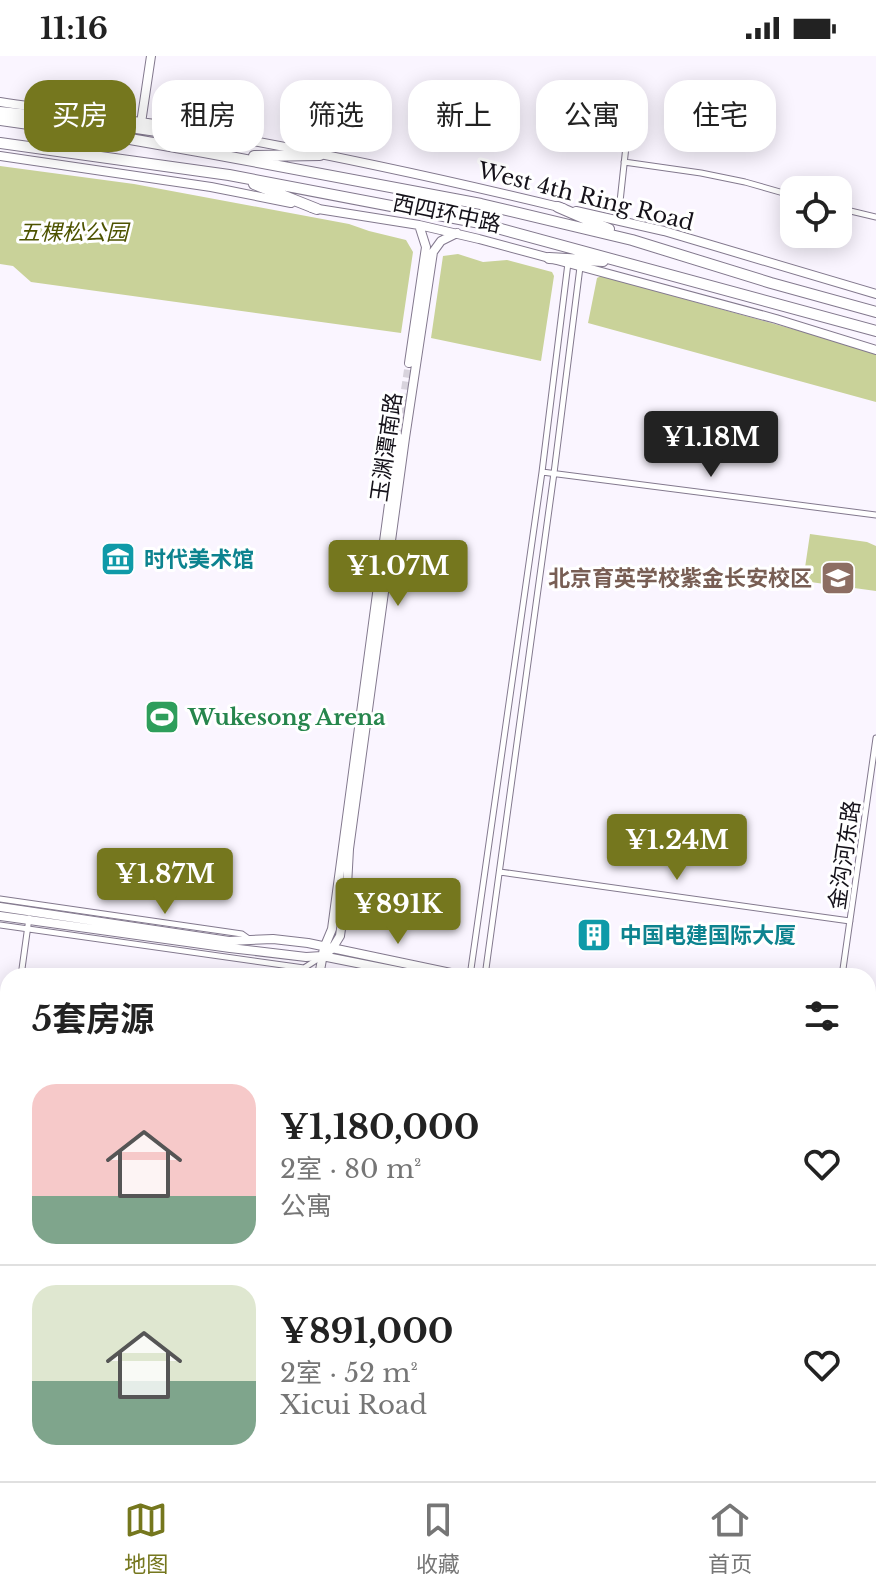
<!DOCTYPE html>
<html lang="zh">
<meta charset="utf-8">
<style>
body{margin:0;font-family:"Libre Baskerville","Noto Sans SC",serif;background:#f2f2f2;color:#222;height:100vh;display:flex;flex-direction:column;font-size:30px;white-space:nowrap}
*{box-sizing:border-box;margin:0}
p{font-size:26px;color:#767676}
.icon{flex:none;width:44px;height:44px;fill:none;stroke:currentColor;stroke-width:2;stroke-linecap:round;stroke-linejoin:round}
.map{position:relative;flex:1;overflow:hidden}
.drawer{position:absolute;left:0px;top:912px;width:876px;height:514px;display:flex;flex-direction:column;background:#fff;border-radius:24px 24px 0 0;box-shadow:0 4px 20px #0003}
.drawer>*{flex:none}
.guide{position:absolute;left:24px;top:24px;width:828px;height:72px;display:flex;gap:16px}
.buttons{position:absolute;left:780px;top:120px;display:grid;gap:16px}
.buttons a{display:grid;place-items:center;width:72px;height:72px;border-radius:16px;background:#fff;box-shadow:0 4px 20px #0003;font-size:40px}
.price{position:absolute;translate:-50% -68px;padding:0 18px;border-radius:8px;background:#75771e;color:#fff;font-size:26px;line-height:52px;filter:drop-shadow(0 2px 4px #0008)}
.price::after{content:'';position:absolute;left:50%;top:48px;width:24px;height:18px;margin-left:-12px;background:inherit;clip-path:polygon(0 0,100% 0,50% 100%)}
.price.on{background:#222;color:#fff}
ul{padding:0;list-style:none}
li{display:flex;align-items:center;gap:24px;height:200px;padding:0 32px}
li+li{border-top:2px solid #e0e0e0}
li span{display:grid;place-items:center;flex:none;width:224px;height:160px;border-radius:24px;color:#555}
li>.icon{margin-inline-start:auto}
span .icon{width:96px;height:96px;fill:#fffc;stroke-width:1}
li b{font-size:34px}
h2{display:flex;justify-content:space-between;align-items:center;height:96px;padding:0 32px;font-size:34px}
.pill{padding:0 28px;border-radius:24px;background:#fff;box-shadow:0 4px 20px #0003;font-size:28px;line-height:72px}
.pill.on{background:#75771e;color:#fff}
.status{display:flex;justify-content:space-between;align-items:center;height:56px;padding:0 40px;background:#fff;direction:ltr}
.status svg{height:22px;fill:currentColor}
.dock{display:flex;justify-content:space-around;align-items:center;height:112px;border-top:2px solid #e0e0e0;background:#fff;font-size:22px;color:#767676}
.dock a{display:grid;justify-items:center;gap:4px}
.dock .on{color:#75771e}
.map>svg:first-child{display:block}
.green{fill:#c9d299}
.lines{fill:none;stroke-linecap:round;stroke-linejoin:round}
.secondary-tunnel{stroke:#d8d3dd;stroke-width:8;stroke-dasharray:8 4;stroke-linecap:butt}
.street-casing{stroke:#83798e;stroke-width:7}
.secondary-casing{stroke:#83798e;stroke-width:10}
.highway-casing{stroke:#83798e;stroke-width:12}
.street{stroke:#fff;stroke-width:5}
.secondary{stroke:#fff;stroke-width:8}
.highway{stroke:#fff;stroke-width:10}
.labels{text-anchor:middle;stroke-width:6;stroke-linejoin:round;paint-order:stroke}
.street-label{font-size:22px;fill:#15121a;stroke:#fff}
.park-label{font-size:22px;font-style:italic;fill:#4d5300;stroke:#fff}
.culture-label{font-size:22px;font-weight:bold;fill:#0d838f;stroke:#fff;text-anchor:start}
.education-label{font-size:22px;font-weight:bold;fill:#785e54;stroke:#fff;text-anchor:end}
.leisure-label{font-size:22px;font-weight:bold;fill:#27864d;stroke:#fff;text-anchor:start}
</style>
<div class="status"><b>11:16</b><svg viewBox="0 0 49 12"><path d="M0 12V9h3v3zM5 12V6h3v6zM10 12V3h3v9zM15 12V0h3v12zM26 1h20v11H26zM47 4h2v5h-2z"/></svg></div>
<div class="map">
<svg width="876" height="1425" viewBox="0 0 876 1425">
<rect width="100%" height="100%" fill="#faf5ff"/>
<path class="green" d="M0 110 134 128 349 168 369 175 406 184 413 196 401 277 31 226 13 210 0 208Z
M458 198 483 206 507 204 552 216 554 220 541 305 431 282 443 200Z
M601 220 876 296V346L588 267 597 222Z
M810 478 867 486 876 490V535L803 525Z"/>
<g class="lines">
<path class="secondary-tunnel" d="M398 381 409 307"/>
<g class="street-casing">
<path id="street" d="M624 106 701 117 745 126 794 140
M838 152 876 161
M618 164 632 35
M542 416 876 459
M500 816 850 865
M0 843 242 878 249 883
M0 869 304 912 321 901
M21 920 29 862
M470 920 542 416 568 207
M485 920 554 417 580 211
M842 920 876 682
M0 1069 8 1010
M0 1085 8 1086
M868 1206 876 1207
M0 1233 8 1234"/>
</g>
<g class="secondary-casing">
<path id="secondary" d="M0 46C58 55 117 62 175 71 305 93 435 121 563 152
M141 67 151 0
M0 100 211 131 291 147
M312 152 419 169 479 183 776 263 876 294
M576 155 664 175 876 238
M409 307 426 191 419 169
M0 851 229 885 273 883 308 887 465 920
M0 860 230 892 306 901 322 900 422 920
M322 900 332 893 340 880 347 830 349 793 405 382 433 196 441 185 457 177
M319 920 324 892 332 873 398 381
M868 977 876 978
M868 986 876 987
M0 1042 4 1043
M868 1369 876 1370
M252 1425 253 1418"/>
</g>
<g class="highway-casing">
<path id="highway" d="M0 56 89 65 177 78 184 80 203 95
M0 64 113 80 204 96 481 148 632 184 771 227 876 256
M0 87 229 119 475 166 876 275
M254 100 320 99
M254 128 317 153
M558 151 609 173
M549 202 603 205"/>
</g>
<use href="#street" class="street"/>
<use href="#secondary" class="secondary"/>
<use href="#highway" class="highway"/>
</g>
<defs>
<g id="museum-square" transform="scale(1.8)"><rect x="-9" y="-9" width="18" height="18" rx="4" fill="#0f9aa8" stroke="#fff"/><path d="M0-6L6-3V-2H-6V-3ZM-5-1h2V3h-2ZM-1-1h2V3h-2ZM3-1h2V3H3ZM-6 4H6V6H-6Z" fill="#fff"/></g>
<g id="school-square" transform="scale(1.8)"><rect x="-9" y="-9" width="18" height="18" rx="4" fill="#8d6e63" stroke="#fff"/><path d="M0-5L7-2L0 1L-7-2ZM-4 1L0 2.5L4 1V4Q0 6-4 4Z" fill="#fff"/></g>
<g id="stadium-square" transform="scale(1.8)"><rect x="-9" y="-9" width="18" height="18" rx="4" fill="#2e9e5b" stroke="#fff"/><path d="M0-5a6.5 5 0 1 0 0 10a6.5 5 0 1 0 0-10ZM-3.5-1.8h7v3.6h-7Z" fill="#fff"/></g>
<g id="building-square" transform="scale(1.8)"><rect x="-9" y="-9" width="18" height="18" rx="4" fill="#0f9aa8" stroke="#fff"/><path d="M-4-6H4V6H1V3H-1V6H-4ZM-2.5-4.3h1.7v1.8h-1.7ZM.8-4.3h1.7v1.8H.8ZM-2.5-1h1.7V.8h-1.7ZM.8-1h1.7V.8H.8Z" fill="#fff"/></g>
</defs>
<g fill-rule="evenodd">
<use href="#museum-square" x="118" y="503"/>
<use href="#school-square" x="838" y="522"/>
<use href="#stadium-square" x="162" y="661"/>
<use href="#building-square" x="594" y="879"/>
</g>
<g class="labels">
<g class="street-label">
<text transform="translate(586 140) rotate(14)" y="8">West 4th Ring Road</text>
<text transform="translate(447 157) rotate(12)" y="8">西四环中路</text>
<text transform="translate(386 391) rotate(-82)" y="8">玉渊潭南路</text>
<text transform="translate(844 799) rotate(-82)" y="8">金沟河东路</text>
</g>
<g class="park-label">
<text x="73" y="184">五棵松公园</text>
</g>
<g class="culture-label">
<text x="144" y="511">时代美术馆</text>
<text x="620" y="887">中国电建国际大厦</text>
</g>
<g class="education-label">
<text x="812" y="530">北京育英学校紫金长安校区</text>
</g>
<g class="leisure-label">
<text x="188" y="669">Wukesong Arena</text>
</g>
</g>
</svg>
<div class="buttons">
<a><svg class="icon" aria-label="locate" viewBox="0 0 24 24"><circle cx="12" cy="12" r="6"/><path d="M12 2v4M12 18v4M2 12h4M18 12h4"/></svg></a>
</div>
<b class="price on" style="left:711px;top:423px">¥1.18M</b>
<b class="price" style="left:398px;top:552px">¥1.07M</b>
<b class="price" style="left:677px;top:826px">¥1.24M</b>
<b class="price" style="left:165px;top:860px">¥1.87M</b>
<b class="price" style="left:398px;top:890px">¥891K</b>
<div class="guide">
<a class="pill on">买房</a>
<a class="pill">租房</a>
<a class="pill">筛选</a>
<a class="pill">新上</a>
<a class="pill">公寓</a>
<a class="pill">住宅</a>
</div>
<section class="drawer">
<h2>5套房源<svg class="icon" aria-label="filters" viewBox="0 0 24 24"><path d="M4 7h16M4 17h16"/><circle cx="9" cy="7" r="2"/><circle cx="15" cy="17" r="2"/></svg></h2>
<ul>
<li><span style="background:linear-gradient(#f6c9c9 70%,#7fa58c 0)"><svg class="icon" aria-label="home" viewBox="0 0 24 24"><path d="M3 11l9-7 9 7M6 9v11h12V9"/></svg></span><div><b>¥1,180,000</b><p>2室 · 80 m²</p><p>公寓</p></div><svg class="icon" aria-label="heart" viewBox="0 0 24 24"><path d="M12 20l-8-8c-3-5 5-10 8-4 3-6 11-1 8 4z"/></svg></li>
<li><span style="background:linear-gradient(#dfe7d0 60%,#7fa58c 0)"><svg class="icon" aria-label="home" viewBox="0 0 24 24"><path d="M3 11l9-7 9 7M6 9v11h12V9"/></svg></span><div><b>¥891,000</b><p>2室 · 52 m²</p><p>Xicui Road</p></div><svg class="icon" aria-label="heart" viewBox="0 0 24 24"><path d="M12 20l-8-8c-3-5 5-10 8-4 3-6 11-1 8 4z"/></svg></li>
</ul>
</section>
</div>
<nav class="dock">
<a class="on"><svg class="icon" aria-label="map" viewBox="0 0 24 24"><path d="M3 6l6-2 6 2 6-2v14l-6 2-6-2-6 2zM9 4v14M15 6v14"/></svg>地图</a>
<a><svg class="icon" aria-label="saved" viewBox="0 0 24 24"><path d="M7 4h10v16l-5-4-5 4z"/></svg>收藏</a>
<a><svg class="icon" aria-label="home" viewBox="0 0 24 24"><path d="M3 11l9-7 9 7M6 9v11h12V9"/></svg>首页</a>
</nav>
